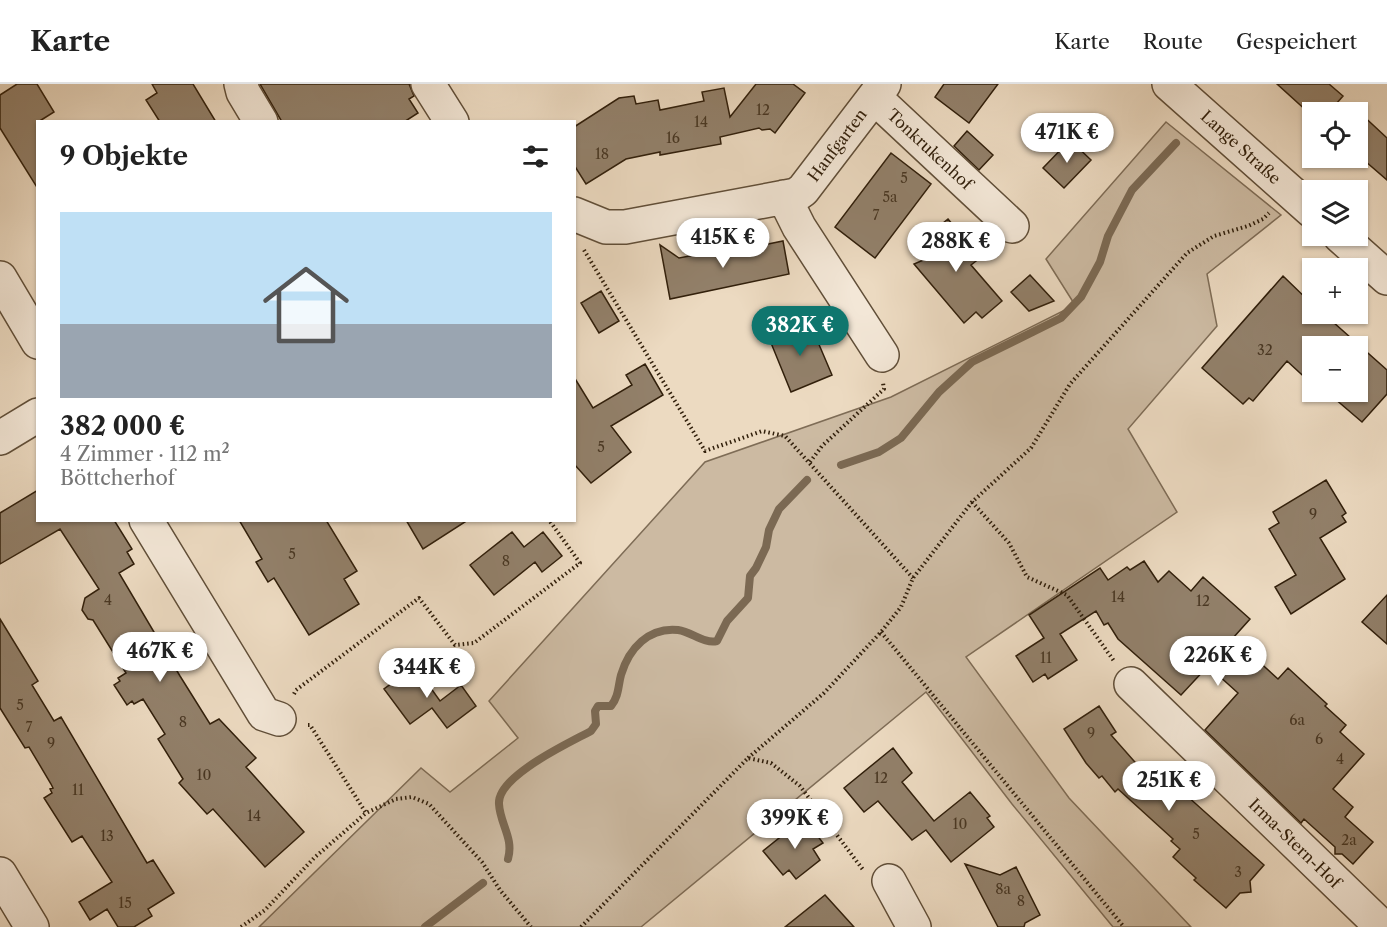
<!DOCTYPE html>
<html lang="de">
<meta charset="utf-8">
<style>
body{margin:0;font-family:"Libre Caslon Text",serif;background:#f6f6f6;color:#222;height:100vh;display:flex;flex-direction:column;font-size:22px;white-space:nowrap}
*{box-sizing:border-box;margin:0}
p{font-size:20px;color:#767676}
.icon{flex:none;width:33px;height:33px;fill:none;stroke:currentColor;stroke-width:2;stroke-linecap:round;stroke-linejoin:round}
.map{position:relative;flex:1;overflow:hidden}
.panel{position:absolute;left:36px;top:36px;width:540px;height:402px;display:flex;flex-direction:column;background:#fff;border-radius:0px;box-shadow:0 2px 4px #0004}
.panel>*{flex:none}
.controls{position:absolute;left:1302px;top:18px;display:grid;gap:12px}
.controls a{display:grid;place-items:center;width:66px;height:66px;border-radius:0px;background:#fff;box-shadow:0 2px 4px #0004;font-size:30px}
.price{position:absolute;translate:-50% -51px;padding:0 14px;border-radius:21px;background:#fff;color:#222;font-size:20px;line-height:39px;filter:drop-shadow(0 2px 3px #0008)}
.price::after{content:'';position:absolute;left:50%;top:36px;width:18px;height:14px;margin-left:-9px;background:inherit;clip-path:polygon(0 0,100% 0,50% 100%)}
.price.current{background:#0f766e;color:#fff}
ul{padding:0;list-style:none}
li{display:grid;align-content:center;gap:12px;height:318px;padding:0 24px}
li span{display:grid;place-items:center;height:186px;border-radius:0px;color:#555}
li>.icon{margin-inline-start:auto}
span .icon{width:108px;height:108px;fill:#fffc;stroke-width:1}
li b{font-size:26px}
h2{display:flex;justify-content:space-between;align-items:center;height:72px;padding:0 24px;font-size:26px}
header{display:flex;align-items:center;gap:36px;box-sizing:border-box;height:84px;padding:0 30px;background:#fff;border-bottom:2px solid #e0e0e0}
header strong{font-size:28px}
nav{display:flex;gap:33px;margin-inline-start:auto;font-size:21px}
.map>svg:first-child{display:block}
.green{fill:#ccbaa2;stroke:#7e6c56;stroke-width:1.5}
.lines{fill:none;stroke-linecap:round;stroke-linejoin:round}
.stream{stroke:#7b6953;stroke-width:8}
.building{fill:#92806a;stroke:#311f0b;stroke-width:1.5}
.minor-casing{stroke:#604e38;stroke-width:36}
.path{stroke:#311f0b;stroke-width:4;stroke-dasharray:1.5 3;stroke-linecap:butt}
.minor{stroke:#f3e7d7;stroke-width:33}
.labels{text-anchor:middle;stroke-width:4.5;stroke-linejoin:round;paint-order:stroke}
.number-label{font-size:14px;fill:#493723}
.street-label{font-size:16px;fill:#311f0b;stroke:#f3e7d7}
</style>
<header>
<strong>Karte</strong>
<nav><a>Karte</a><a>Route</a><a>Gespeichert</a></nav>
</header>
<div class="map">
<svg width="1387" height="843" viewBox="0 0 1387 843">
<rect width="100%" height="100%" fill="#ecdac1"/>
<filter id="stains"><feTurbulence type="fractalNoise" baseFrequency=".00333" numOctaves="4"/><feColorMatrix values="0 0 0 0 .2 0 0 0 0 .09 0 0 0 0 .02 0 0 0 .5 -.17"/></filter>
<radialGradient id="worn" r=".72"><stop offset=".6" stop-color="#630" stop-opacity="0"/><stop offset="1" stop-color="#630" stop-opacity=".3"/></radialGradient>
<path class="green" d="M1166 38 1281 131 1207 190 1217 242 1128 345 1177 428 966 573 1069 714 1191 843H1113L1012 720 926 608 641 843H259L421 684 450 708 518 654 489 617 705 378 891 313 1075 221 1046 175Z"/>
<g class="lines">
<path class="stream" d="M841 381 879 368 901 354 939 308 972 278 1061 234 1081 213 1100 178 1108 152 1132 106 1176 59
M508 775C514 754 500 740 499 720 497 692 569 659 591 647L596 640 595 627 598 622H611C619 612 618 602 621 591 629 564 649 543 678 546 692 548 704 560 717 557L727 537 748 514 750 492 756 484 766 463 769 446 779 425 807 396
M425 843 483 799"/>
</g>
<path class="building" d="M17 0H37L54 28 38 38V105L0 44V11Z
M152 0H193L216 38H160L146 16 157 9Z
M260 0H409L414 12 409 15 418 29 404 38H282Z
M756 0H793L805 9 775 49 770 45 762 46 759 44 720 53 721 60 660 71V68L626 75 586 100 574 81V43L619 14 634 12 636 20 658 16 660 26 704 17 702 8 724 4 730 33Z
M944 0H998L969 39 935 13Z
M1277 0H1329L1343 12 1329 28 1309 29Z
M1358 27 1387 54V96L1358 71Z
M967 47 993 71 979 86 954 62Z
M1070 56 1091 76 1064 104 1043 84Z
M891 69 931 100 875 174 835 143Z
M948 135 980 174 971 181 1002 217 982 234 976 228 964 239 914 180 928 174 922 156Z
M783 157 789 190 670 215 660 161 679 174 711 168 712 171Z
M1030 191 1054 217 1029 227 1011 208Z
M1283 192 1312 220V230H1324L1387 286V310L1362 338 1327 308H1358V262H1312V300L1287 277 1253 317 1249 314 1243 320 1202 284Z
M601 207 619 237 599 249 581 219Z
M809 237 832 291 791 308 769 254Z
M645 280 663 311 611 342 631 368 591 399 574 380V293L593 324 632 301 626 291Z
M1326 396 1346 429 1342 432 1346 438 1320 454 1345 495 1291 530 1275 503 1296 491 1269 445 1279 439 1273 428Z
M38 406V436H114L132 465 127 468 134 480 119 489 180 592 210 640 219 635 256 674 246 683 304 748 265 783 213 725 207 730 179 699 183 695 158 655 165 650 143 615 134 620 132 617 127 621 114 601 120 597 118 594 126 589 93 536 88 535 82 526 85 514 99 505 60 445 0 480V429Z
M239 436H326L357 487 344 495 359 520 309 551 274 494 268 498 256 478 262 475Z
M406 436H468L423 465Z
M512 448 524 463 543 448 562 472 542 488 535 478 494 511 470 481Z
M1144 477 1158 498 1169 487 1191 507 1203 493 1250 535 1233 554 1278 595 1288 584 1327 620 1325 622 1346 641 1340 648 1364 670 1333 705 1353 723 1345 733 1373 758 1353 780 1342 770H1335V763L1304 735 1301 739 1205 646 1238 609 1208 582 1181 611 1118 555 1108 539 1104 541 1096 527 1060 550 1077 576 1048 595 1045 590 1033 598 1016 572 1044 554 1029 531 1100 484 1108 496 1127 483 1130 486Z
M1387 511V560L1362 538Z
M0 535 38 597 32 601 54 637 61 633 147 779 153 776 174 809 148 825 152 832 134 843H118L107 825 90 836 79 818 112 798 82 752 72 758 44 714 52 709 50 705 53 704 51 700 29 663 25 664 0 624Z
M415 582 440 617 461 601 476 622 447 644 432 624 410 640 384 605Z
M1099 622 1116 648 1111 651 1149 694 1157 685 1264 781 1250 797 1251 808 1240 809 1226 824 1194 796 1196 794 1173 773 1180 765 1171 757 1173 755 1118 705 1115 708 1102 692 1099 694 1086 679 1064 645Z
M893 664 912 689 902 698 934 737 970 708 990 732 987 734 994 743 951 778 926 746 912 756 878 717 864 728 844 704Z
M804 734 823 759 813 765 820 776 796 795 789 786 783 791 763 767Z
M965 780 1000 791 1016 783 1040 831 1025 839 1024 843H998Z
M825 811 854 843H785Z"/>
<g class="lines">
<g class="minor-casing">
<path id="minor" d="M241 0 243 8 261 38
M428 0 452 38
M1169 0 1312 127
M874 13 1012 142
M784 113 799 143 882 271
M574 130 606 143H625L796 111 803 106 884 0
M1340 152 1387 194
M0 194 38 258
M0 354 38 331
M146 436 264 630 279 635
M1131 600 1382 843
M0 790 32 843
M889 797 914 843"/>
</g>
<path class="path" d="M584 166 705 367 762 347 785 352 913 494
M1307 220 1312 214
M810 378 822 362 884 305 883 299
M972 418 1009 459 1027 493 1067 511 1114 577
M881 548 1124 843
M294 610 296 606 419 514 455 561 474 559 580 479 549 436
M308 641H310L366 729 396 715 412 713 429 720 482 778 500 806 531 843
M748 674 824 609 881 548 901 523 913 494 972 418 1031 364 1070 300 1187 169 1214 152 1248 142 1263 135 1269 129
M241 843 265 826 314 774 366 729
M581 843 748 674 771 679 800 702 864 787"/>
<use href="#minor" class="minor"/>
</g>
<g class="labels">
<g class="number-label">
<text x="763" y="31">12</text>
<text x="701" y="43">14</text>
<text x="673" y="59">16</text>
<text x="602" y="75">18</text>
<text x="904" y="99">5</text>
<text x="890" y="118">5a</text>
<text x="876" y="136">7</text>
<text x="1265" y="271">32</text>
<text x="601" y="368">5</text>
<text x="1313" y="435">9</text>
<text x="292" y="475">5</text>
<text x="506" y="482">8</text>
<text x="1118" y="518">14</text>
<text x="108" y="521">4</text>
<text x="1203" y="522">12</text>
<text x="1046" y="579">11</text>
<text x="20" y="626">5</text>
<text x="1297" y="641">6a</text>
<text x="183" y="643">8</text>
<text x="29" y="648">7</text>
<text x="1091" y="654">9</text>
<text x="1319" y="660">6</text>
<text x="51" y="664">9</text>
<text x="1340" y="680">4</text>
<text x="204" y="696">10</text>
<text x="881" y="699">12</text>
<text x="78" y="711">11</text>
<text x="254" y="737">14</text>
<text x="960" y="745">10</text>
<text x="1196" y="755">5</text>
<text x="107" y="757">13</text>
<text x="1349" y="761">2a</text>
<text x="1238" y="793">3</text>
<text x="1003" y="810">8a</text>
<text x="1021" y="822">8</text>
<text x="125" y="824">15</text>
</g>
<g class="street-label">
<text transform="translate(837 61) rotate(-53)" y="6">Hanfgarten</text>
<text transform="translate(1241 63) rotate(42)" y="6">Lange Straße</text>
<text transform="translate(930 65) rotate(43)" y="6">Tonkrukenhof</text>
<text transform="translate(1295 759) rotate(44)" y="6">Irma-Stern-Hof</text>
</g>
</g>
<rect width="100%" height="100%" filter="url(#stains)"/>
<rect width="100%" height="100%" fill="url(#worn)"/>
</svg>
<div class="controls">
<a><svg class="icon" aria-label="locate" viewBox="0 0 24 24"><circle cx="12" cy="12" r="6"/><path d="M12 2v4M12 18v4M2 12h4M18 12h4"/></svg></a>
<a><svg class="icon" aria-label="layers" viewBox="0 0 24 24"><path d="M12 4l9 5-9 5-9-5zM3 14l9 5 9-5"/></svg></a>
<a>+</a>
<a>−</a>
</div>
<b class="price" style="left:1067px;top:80px">471K €</b>
<b class="price" style="left:723px;top:185px">415K €</b>
<b class="price" style="left:956px;top:189px">288K €</b>
<b class="price current" style="left:800px;top:273px">382K €</b>
<b class="price" style="left:160px;top:599px">467K €</b>
<b class="price" style="left:1218px;top:603px">226K €</b>
<b class="price" style="left:427px;top:615px">344K €</b>
<b class="price" style="left:1169px;top:728px">251K €</b>
<b class="price" style="left:795px;top:766px">399K €</b>
<section class="panel">
<h2>9 Objekte<svg class="icon" aria-label="filters" viewBox="0 0 24 24"><path d="M4 7h16M4 17h16"/><circle cx="9" cy="7" r="2"/><circle cx="15" cy="17" r="2"/></svg></h2>
<ul>
<li><span style="background:linear-gradient(#bfe0f5 60%,#9aa5b1 0)"><svg class="icon" aria-label="home" viewBox="0 0 24 24"><path d="M3 11l9-7 9 7M6 9v11h12V9"/></svg></span><div><b>382 000 €</b><p>4 Zimmer · 112 m²</p><p>Böttcherhof</p></div></li>
</ul>
</section>
</div>
